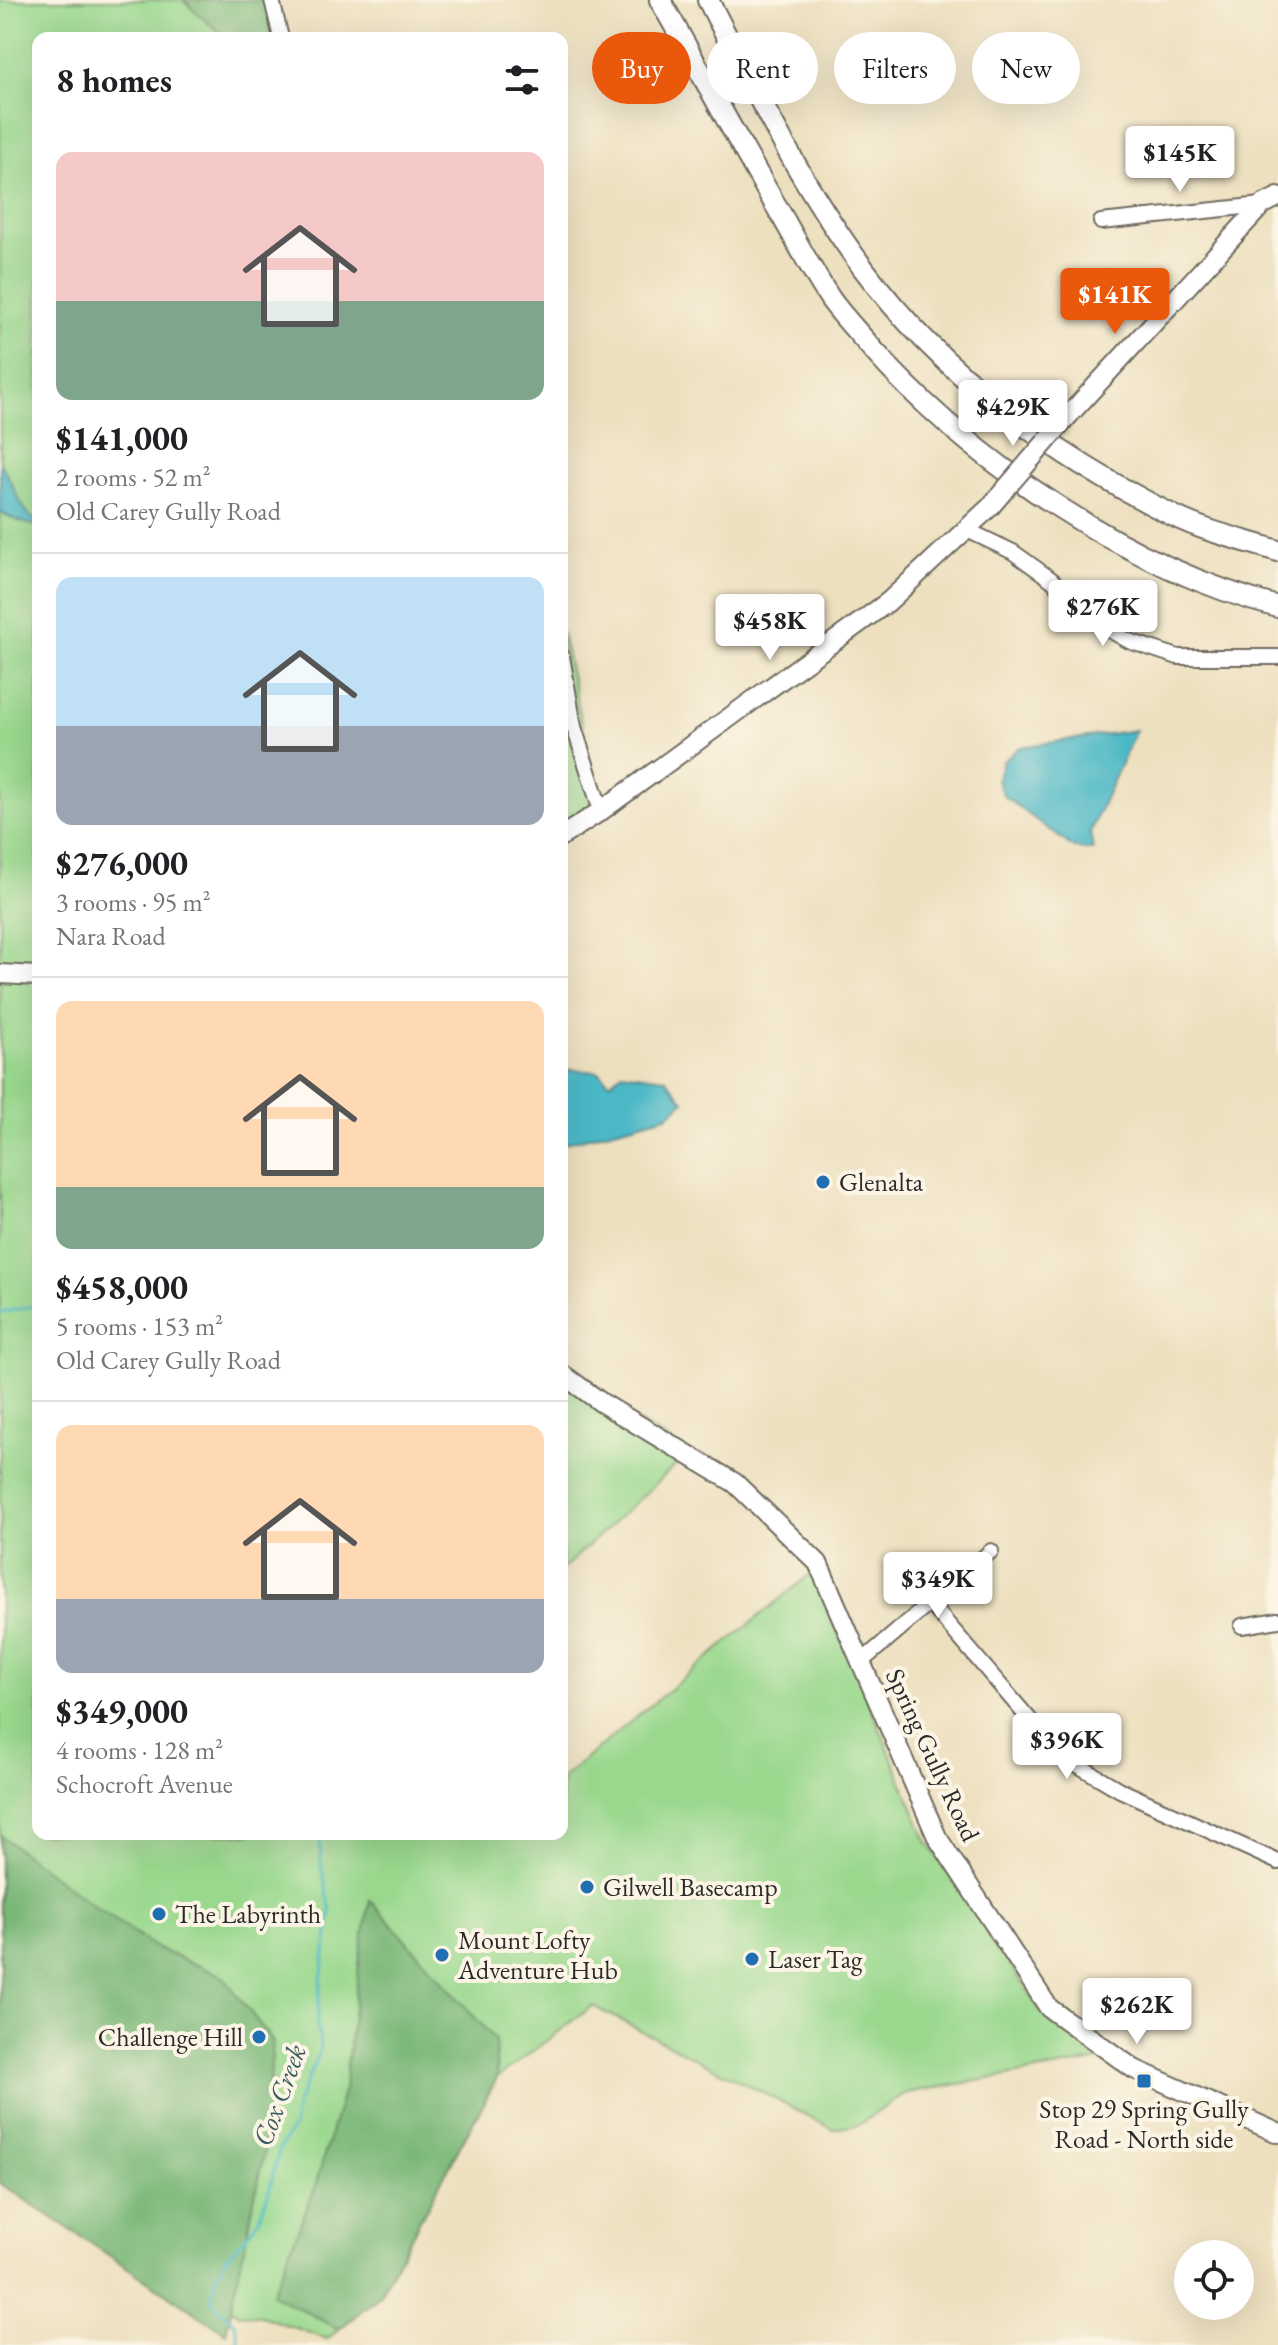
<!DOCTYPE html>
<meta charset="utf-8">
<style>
body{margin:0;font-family:"EB Garamond",serif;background:#f6f6f6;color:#202124;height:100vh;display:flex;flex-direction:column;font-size:30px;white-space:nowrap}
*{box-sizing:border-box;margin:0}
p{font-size:26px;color:#757577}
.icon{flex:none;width:44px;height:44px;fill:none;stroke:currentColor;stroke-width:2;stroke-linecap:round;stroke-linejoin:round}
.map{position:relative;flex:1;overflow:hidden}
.sheet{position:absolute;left:32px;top:32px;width:536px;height:1808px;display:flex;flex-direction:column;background:#fff;border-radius:16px;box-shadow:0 8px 32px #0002}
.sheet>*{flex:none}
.banner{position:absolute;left:592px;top:32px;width:566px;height:72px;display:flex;gap:16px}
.fabs{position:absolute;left:1174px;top:2240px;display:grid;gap:16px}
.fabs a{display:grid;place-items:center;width:80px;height:80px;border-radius:50%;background:#fff;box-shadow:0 8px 32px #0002;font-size:40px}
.price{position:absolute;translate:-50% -68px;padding:0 18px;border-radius:8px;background:#fff;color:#222;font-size:26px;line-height:52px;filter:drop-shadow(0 2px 4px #0008)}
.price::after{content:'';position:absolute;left:50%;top:48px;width:24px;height:18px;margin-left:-12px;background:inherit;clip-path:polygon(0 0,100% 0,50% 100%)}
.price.current{background:#ea580c;color:#fff}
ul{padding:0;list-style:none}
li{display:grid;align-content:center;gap:16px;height:424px;padding:0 24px}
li+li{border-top:2px solid #e0e0e0}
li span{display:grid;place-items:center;height:248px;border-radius:16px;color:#555}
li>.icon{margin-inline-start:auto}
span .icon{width:144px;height:144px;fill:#fffc;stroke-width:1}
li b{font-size:34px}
h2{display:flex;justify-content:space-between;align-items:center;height:96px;padding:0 24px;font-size:34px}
.pill{padding:0 28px;border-radius:36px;background:#fff;box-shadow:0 8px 32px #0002;font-size:28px;line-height:72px}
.pill.current{background:#ea580c;color:#fff}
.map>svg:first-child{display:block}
.green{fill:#99d88d;stroke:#62825c;stroke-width:2}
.forest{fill:#7ab878;stroke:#527252;stroke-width:2}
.water{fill:#4bb8c6;stroke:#3b7278;stroke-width:2}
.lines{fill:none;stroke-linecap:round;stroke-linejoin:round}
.stream{stroke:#4bb8c6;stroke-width:3}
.minor-casing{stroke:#6f6a5f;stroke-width:18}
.major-casing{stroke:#6f6a5f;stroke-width:22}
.highway-casing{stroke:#6f6a5f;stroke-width:24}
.minor{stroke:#fff;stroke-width:14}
.major{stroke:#fff;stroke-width:18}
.highway{stroke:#fff;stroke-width:20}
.major-bridge-casing{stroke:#6f6a5f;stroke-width:22;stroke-linecap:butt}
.major-bridge{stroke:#fff;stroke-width:18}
.poi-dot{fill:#1f6fb2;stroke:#fcf5e5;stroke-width:3}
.labels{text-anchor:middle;stroke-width:8;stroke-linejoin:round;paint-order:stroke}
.poi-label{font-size:26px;fill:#2b2b2b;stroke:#fcf5e5;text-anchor:start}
.street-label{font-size:26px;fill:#2b2b2b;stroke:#fcf5e5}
.water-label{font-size:28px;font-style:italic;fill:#365c61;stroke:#fcf5e5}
</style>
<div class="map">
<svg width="1278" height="2345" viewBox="0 0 1278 2345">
<rect width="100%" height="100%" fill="#fcf5e5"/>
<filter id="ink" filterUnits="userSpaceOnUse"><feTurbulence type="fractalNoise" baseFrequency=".0125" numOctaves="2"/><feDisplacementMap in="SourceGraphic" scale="16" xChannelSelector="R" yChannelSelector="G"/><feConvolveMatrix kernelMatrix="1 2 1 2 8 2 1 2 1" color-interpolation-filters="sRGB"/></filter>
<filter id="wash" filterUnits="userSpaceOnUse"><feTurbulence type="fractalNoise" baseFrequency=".006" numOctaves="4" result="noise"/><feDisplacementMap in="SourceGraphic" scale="32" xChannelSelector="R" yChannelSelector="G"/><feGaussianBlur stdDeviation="1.8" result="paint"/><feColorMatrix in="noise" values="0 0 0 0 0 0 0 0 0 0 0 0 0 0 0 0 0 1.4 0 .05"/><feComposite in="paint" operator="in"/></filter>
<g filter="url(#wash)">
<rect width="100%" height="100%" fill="#ede0bf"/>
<path class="green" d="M0 0H182L227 38H38V976L0 974Z
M562 633 601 811 562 836Z
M0 976 38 978V1834H562V1778L814 1571 926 1839 1043 2014 1107 2059 906 2093 858 2125 833 2129 593 2006 497 2078 378 2297 327 2339 261 2316 239 2314 0 2159V1786L5 1779 0 1775Z
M562 1374 689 1453 562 1570Z"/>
<path class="forest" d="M185 0H270L278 38H227L193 10Z
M0 1835 88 1902 158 1949 223 1976 273 2042 264 2153 226 2333 0 2183Z
M370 1900 495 2040 497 2078 378 2297 339 2329 272 2294 313 2193 344 2089 361 1949Z"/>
<path class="water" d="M0 463C13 480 20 513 38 522V526L18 521 0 512Z
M1136 730 1090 832 1093 850 1074 848 1004 796 997 780 1003 761 1020 747Z
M562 1069 599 1072 610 1083 622 1072 665 1078 684 1101 667 1116 562 1144Z"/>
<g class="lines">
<path class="stream" d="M0 1313 38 1305
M239 2345 236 2324 211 2301 217 2275 227 2257 252 2229 260 2216 269 2192 279 2150 293 2127 297 2104 321 2047 317 2024 320 1988 331 1911 321 1865 320 1834"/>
</g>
</g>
<g filter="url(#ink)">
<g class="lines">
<g class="minor-casing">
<path id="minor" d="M272 0 281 38
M1101 222 1262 205
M965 529 1013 552 1052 580 1088 618 1129 641 1178 657H1278
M562 656 574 727 601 811
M929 1602 1059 1754 1120 1790 1278 1862
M1242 1626 1278 1620
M861 1662 991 1551"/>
</g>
<g class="major-casing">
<path id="major" d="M1068 416 1262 205 1278 197
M562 836 601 811 888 602 990 507
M0 974 38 976
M562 1374 602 1403 735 1483 818 1563 937 1837 1049 2008 1134 2069 1278 2133"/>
</g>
<g class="highway-casing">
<path id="highway" d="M660 0C701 72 740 145 782 216 798 244 813 273 831 300 844 318 860 334 874 351 975 464 1130 568 1278 607
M708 0C755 91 802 186 863 268 942 375 1056 457 1174 516 1206 532 1244 540 1278 551"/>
</g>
<use href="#minor" class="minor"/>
<use href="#major" class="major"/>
<use href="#highway" class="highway"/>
<g class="major-bridge-casing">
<path id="major-bridge" d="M990 507 1068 416"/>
</g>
<use href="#major-bridge" class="major-bridge"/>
</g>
</g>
<g class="poi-dot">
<circle cx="823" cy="1182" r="8"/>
<circle cx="587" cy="1887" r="8"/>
<circle cx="159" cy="1914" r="8"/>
<circle cx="442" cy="1955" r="8"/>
<circle cx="752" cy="1959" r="8"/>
<circle cx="259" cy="2037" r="8"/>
<rect x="1136" y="2073" width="16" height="16" rx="4"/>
</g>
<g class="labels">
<g class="poi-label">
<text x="839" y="1191">Glenalta</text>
<text x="603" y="1896">Gilwell Basecamp</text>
<text x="175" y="1923">The Labyrinth</text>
<text x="458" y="1949">Mount Lofty<tspan x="458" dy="30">Adventure Hub</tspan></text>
<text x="768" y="1968">Laser Tag</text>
<text x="243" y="2046" text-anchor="end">Challenge Hill</text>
<text x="1144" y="2118" text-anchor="middle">Stop 29 Spring Gully<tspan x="1144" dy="30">Road - North side</tspan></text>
</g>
<g class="street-label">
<text transform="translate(933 1755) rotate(65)" y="9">Spring Gully Road</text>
</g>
<g class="water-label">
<text transform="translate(279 2095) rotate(-70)" y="10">Cox Creek</text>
</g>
</g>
</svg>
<div class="fabs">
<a><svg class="icon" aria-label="locate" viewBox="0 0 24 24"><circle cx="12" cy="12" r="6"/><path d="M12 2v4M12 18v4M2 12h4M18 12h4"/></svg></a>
</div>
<b class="price" style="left:1180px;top:194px">$145K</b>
<b class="price current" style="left:1115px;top:336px">$141K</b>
<b class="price" style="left:1013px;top:448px">$429K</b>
<b class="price" style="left:1103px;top:648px">$276K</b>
<b class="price" style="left:770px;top:662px">$458K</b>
<b class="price" style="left:938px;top:1620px">$349K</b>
<b class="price" style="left:1067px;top:1781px">$396K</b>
<b class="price" style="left:1137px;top:2046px">$262K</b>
<div class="banner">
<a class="pill current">Buy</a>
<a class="pill">Rent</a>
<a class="pill">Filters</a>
<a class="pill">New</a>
</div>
<section class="sheet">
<h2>8 homes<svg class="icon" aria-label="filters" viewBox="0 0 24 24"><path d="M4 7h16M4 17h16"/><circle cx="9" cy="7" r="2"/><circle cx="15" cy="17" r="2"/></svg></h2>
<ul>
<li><span style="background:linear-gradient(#f6c9c9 60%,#7fa58c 0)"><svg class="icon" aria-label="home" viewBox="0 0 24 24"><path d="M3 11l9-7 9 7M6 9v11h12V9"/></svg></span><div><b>$141,000</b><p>2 rooms · 52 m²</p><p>Old Carey Gully Road</p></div></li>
<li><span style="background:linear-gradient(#bfe0f5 60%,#9aa5b1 0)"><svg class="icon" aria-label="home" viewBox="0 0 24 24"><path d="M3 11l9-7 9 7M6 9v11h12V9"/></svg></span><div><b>$276,000</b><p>3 rooms · 95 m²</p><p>Nara Road</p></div></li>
<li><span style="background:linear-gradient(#ffd9b3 75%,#7fa58c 0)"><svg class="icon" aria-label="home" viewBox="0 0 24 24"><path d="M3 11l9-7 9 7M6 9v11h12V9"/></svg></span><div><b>$458,000</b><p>5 rooms · 153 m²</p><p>Old Carey Gully Road</p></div></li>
<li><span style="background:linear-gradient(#ffd9b3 70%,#9aa5b1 0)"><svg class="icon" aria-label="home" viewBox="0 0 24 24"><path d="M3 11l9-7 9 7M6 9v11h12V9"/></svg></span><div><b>$349,000</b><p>4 rooms · 128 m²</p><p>Schocroft Avenue</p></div></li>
</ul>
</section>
</div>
